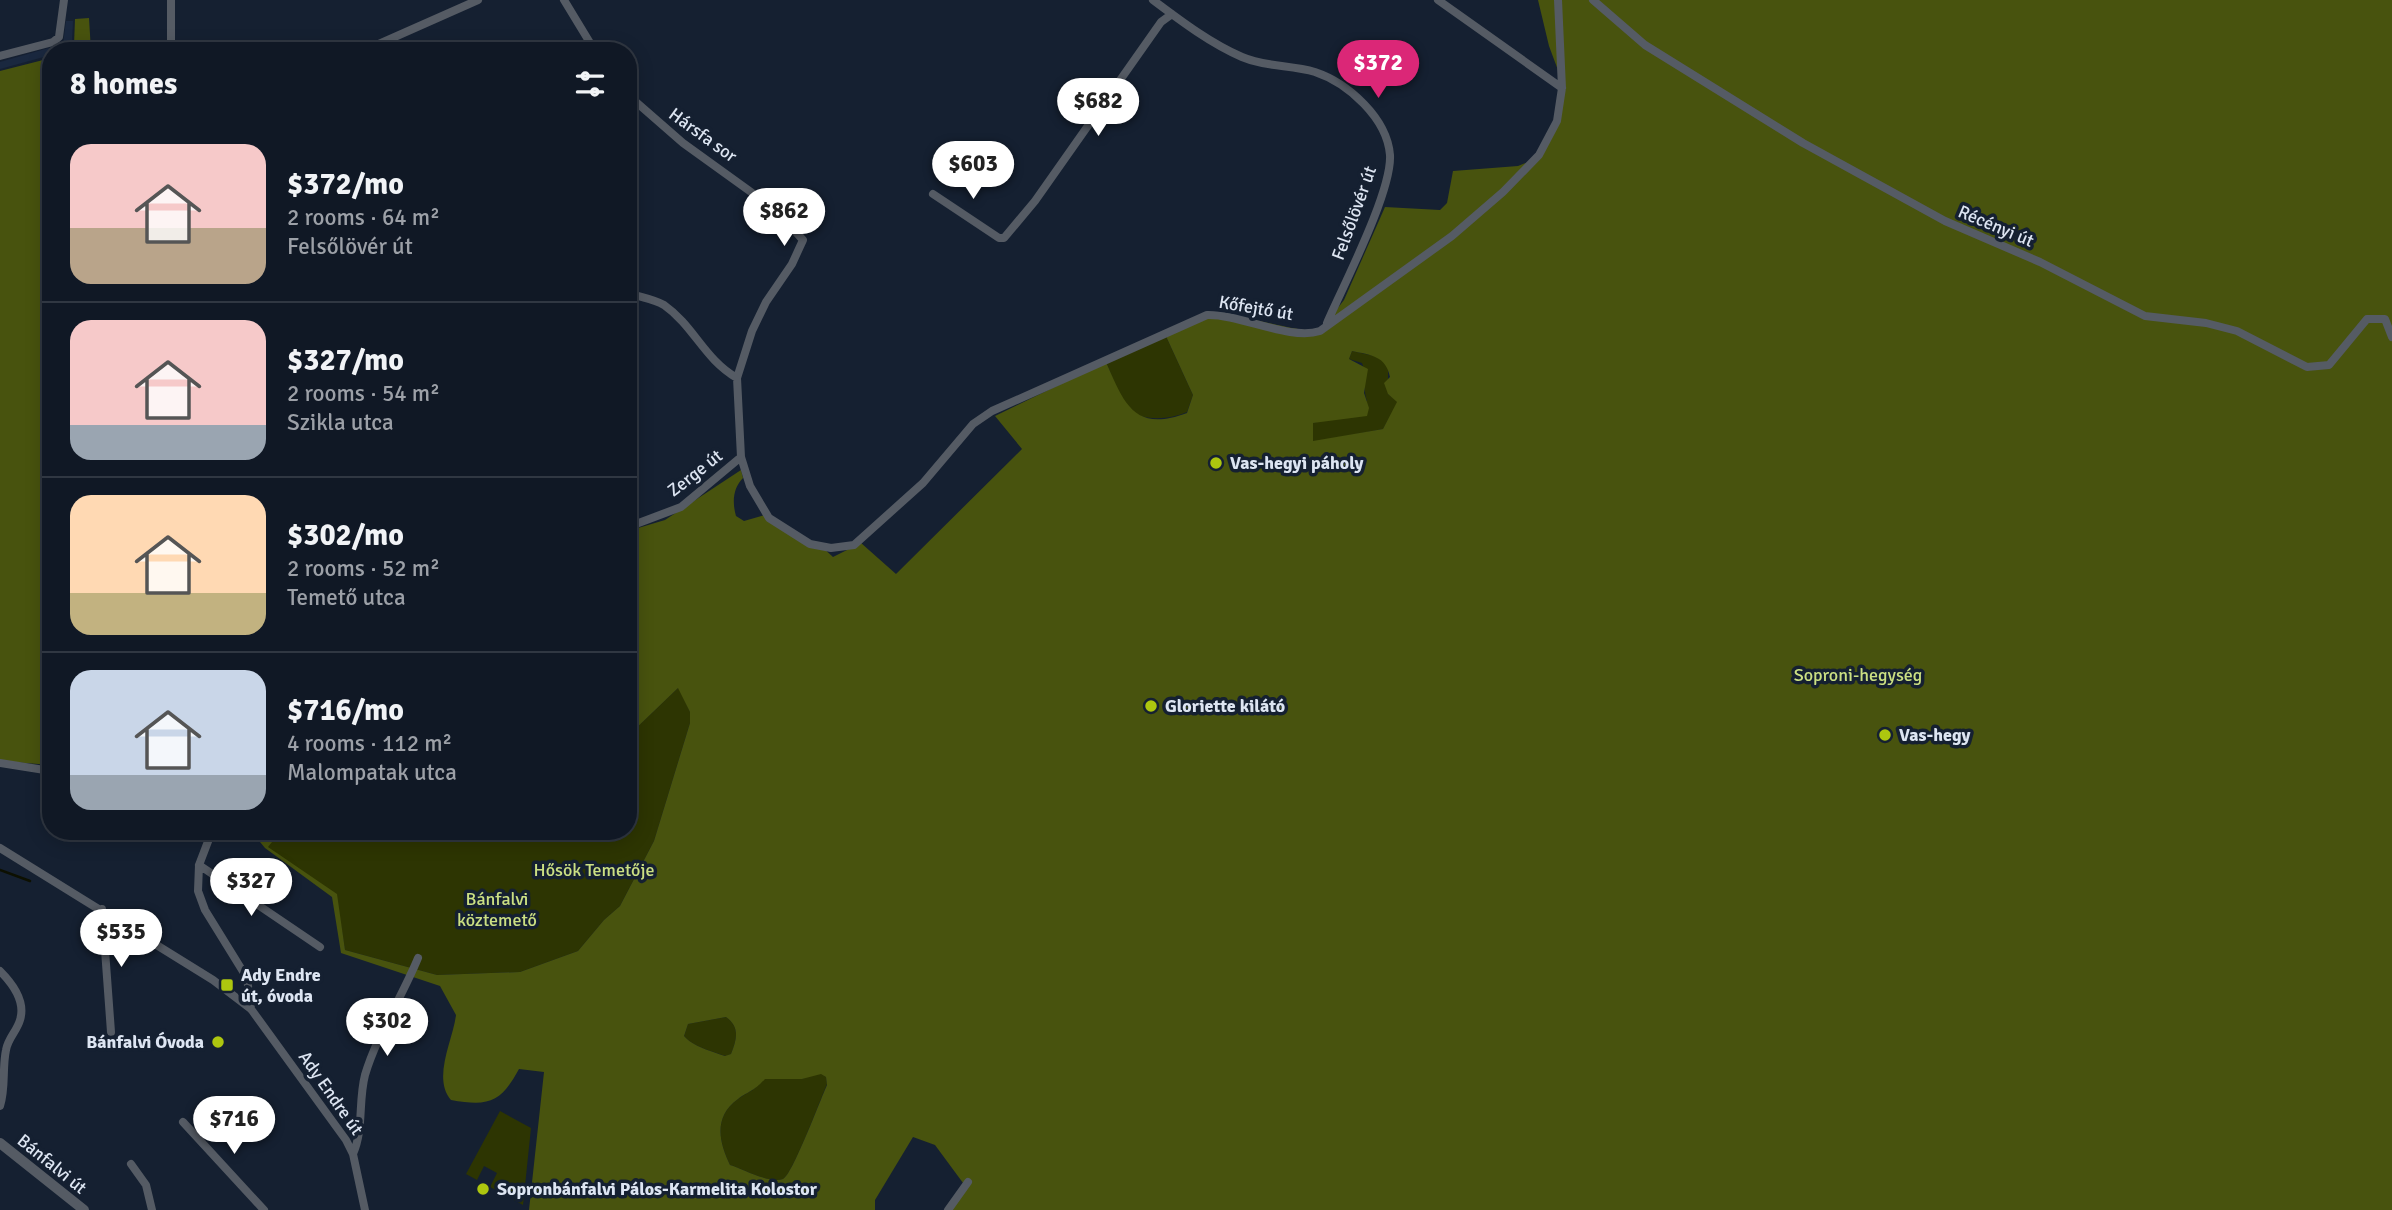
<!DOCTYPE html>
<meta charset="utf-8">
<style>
body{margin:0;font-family:Signika,sans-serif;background:#19212d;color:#f1f3f6;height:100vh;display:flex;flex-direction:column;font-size:26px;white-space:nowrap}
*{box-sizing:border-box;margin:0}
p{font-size:23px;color:#9ca0a7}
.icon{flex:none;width:38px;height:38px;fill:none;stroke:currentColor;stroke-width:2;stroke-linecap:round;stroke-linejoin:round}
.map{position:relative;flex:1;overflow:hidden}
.sheet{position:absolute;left:42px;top:42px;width:595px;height:798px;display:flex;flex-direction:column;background:#101825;border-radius:28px;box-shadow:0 4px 18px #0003,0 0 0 2px #303742}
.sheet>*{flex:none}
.price{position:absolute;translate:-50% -60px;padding:0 16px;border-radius:24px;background:#fff;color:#222;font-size:23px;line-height:46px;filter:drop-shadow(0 2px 4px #0008)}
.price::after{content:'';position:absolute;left:50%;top:42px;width:21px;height:16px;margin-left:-10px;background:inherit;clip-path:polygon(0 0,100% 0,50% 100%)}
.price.selected{background:#db2777;color:#fff}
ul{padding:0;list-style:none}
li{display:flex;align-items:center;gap:21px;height:175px;padding:0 28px}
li+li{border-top:2px solid #303742}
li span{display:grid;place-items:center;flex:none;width:196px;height:140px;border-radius:21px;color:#555}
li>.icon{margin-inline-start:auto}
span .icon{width:84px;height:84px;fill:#fffc;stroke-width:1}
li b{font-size:30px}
h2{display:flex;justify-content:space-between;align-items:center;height:84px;padding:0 28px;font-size:30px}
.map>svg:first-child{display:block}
.built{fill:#1a283f}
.green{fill:#2d3502}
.forest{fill:#48530e;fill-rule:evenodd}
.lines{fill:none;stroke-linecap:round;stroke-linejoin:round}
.stream{stroke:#0d1001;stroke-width:2.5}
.minor{stroke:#555b64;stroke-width:8}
.tertiary{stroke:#555b64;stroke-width:10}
.poi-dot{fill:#adc60f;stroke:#152031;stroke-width:2.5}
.labels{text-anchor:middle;stroke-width:7;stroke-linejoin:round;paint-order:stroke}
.street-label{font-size:18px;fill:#dde5f2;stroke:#152031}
.poi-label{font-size:18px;font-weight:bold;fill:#dde5f2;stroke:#152031;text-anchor:start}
.park-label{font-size:18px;fill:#cce083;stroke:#152031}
</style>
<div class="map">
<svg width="2392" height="1210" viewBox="0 0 2392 1210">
<rect width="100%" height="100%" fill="#152031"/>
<path class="built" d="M66 21H73L72 43 66 50 51 51V55L0 69V62L63 44Z"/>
<path class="green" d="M1165 334 1193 395 1187 412C1169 420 1137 423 1124 404 1116 392 1112 375 1106 362Z
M1352 351 1379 357 1388 366V394L1398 402 1383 429 1313 442 1312 423 1348 416 1367 401C1362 388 1368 377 1362 363L1349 359Z
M679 687 690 712V723L654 841 620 906 604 920 578 951 520 972 437 975 345 950 336 894 267 847 281 831H628V736Z
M726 1017C740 1027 737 1039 731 1054L726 1056C713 1052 692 1046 684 1036L688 1024Z
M813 1074H822L826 1077 827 1084C821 1098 792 1176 783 1179 770 1184 743 1169 730 1165 719 1142 713 1117 738 1099 749 1091 753 1092 764 1079H802Z
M500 1111 531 1128 523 1205 514 1200 517 1194 511 1191 508 1196 490 1187 497 1173 484 1166 477 1180 466 1174Z"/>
<path class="forest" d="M1538 0H2392V1210H950L966 1187 935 1145 913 1137 875 1200V1210H529L544 1072 519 1069C501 1102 490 1107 451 1100 432 1078 453 1040 456 1015L440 986 341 953 332 897 265 848 251 831H281L268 847 337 894 345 950 437 975 520 972 578 951 604 920 620 906 654 841 690 723V712L678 688 628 736V531L665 520 741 470 743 478C733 488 732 502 736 516L744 521 765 515 821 546 833 557 861 543 896 574 1022 449 995 416 1106 362C1124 403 1134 433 1187 413L1193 395 1165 334C1176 328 1188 320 1200 317 1235 308 1281 331 1320 331L1344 300 1385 207 1440 210 1447 203 1453 171 1518 166 1541 157 1565 89 1549 46ZM1352 351C1371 355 1386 356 1390 377L1384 383 1388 394 1397 402 1383 429 1313 441V423L1367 416 1369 408 1364 393 1368 369 1349 359ZM726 1017C740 1027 737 1039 731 1054L725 1056C713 1052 692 1046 684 1036L688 1024ZM821 1074 826 1077 827 1085C821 1098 792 1176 783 1179 770 1184 743 1169 730 1165 719 1142 713 1117 738 1099 749 1091 753 1092 765 1079H802Z
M89 18 91 51H69L74 45 75 19Z
M51 58V765L0 761V71Z"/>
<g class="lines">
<path class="stream" d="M0 870 30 881"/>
<path class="minor" d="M171 0V51
M564 0 595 51
M1153 0C1181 21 1210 43 1242 57 1265 67 1291 65 1315 72 1348 83 1387 118 1390 155 1392 192 1343 286 1327 323
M1438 0 1562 88
M1593 0 1645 45 1803 143 1945 221 2040 262 2145 316 2206 323 2237 331 2307 367 2329 365 2367 319H2385L2392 337
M363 51 478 0
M0 56 53 42 59 37 64 0
M628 95 683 143 776 210 803 240 792 264 766 302 752 331 737 378 741 457 750 486 769 518 810 544 831 548 854 545 923 483 973 424 992 411 1207 315C1240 314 1290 341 1320 331L1452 236 1503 192 1539 155 1557 121 1562 88 1558 0
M933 194 999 238H1004L1035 201 1161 22 1172 14
M628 293C640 297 654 299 664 305 694 326 704 359 737 378
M628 527 681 507 741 457
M0 763 51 771
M212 831 199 865 198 891 205 910 247 978 251 1009
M0 848 213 980 251 1009 346 1140 353 1154 365 1210
M199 865 320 947
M102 909 111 1032
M0 971C12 983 26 1001 20 1020 17 1031 8 1038 6 1050 2 1069 6 1087 0 1106
M183 1122 264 1210
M353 1154C364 1129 358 1102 365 1075 377 1035 402 997 418 958
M131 1164 146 1185 152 1210
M948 1210 968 1182"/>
<path class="tertiary" d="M0 1143 84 1210"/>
</g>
<g class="poi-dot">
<circle cx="1216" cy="463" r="7"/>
<circle cx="1151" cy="706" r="7"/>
<circle cx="1885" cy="735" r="7"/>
<rect x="220" y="978" width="14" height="14" rx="3.5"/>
<circle cx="218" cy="1042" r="7"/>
<circle cx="483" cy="1189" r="7"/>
</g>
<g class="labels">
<g class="street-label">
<text transform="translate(703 135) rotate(36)" y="6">Hársfa sor</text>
<text transform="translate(1354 213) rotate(-70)" y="6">Felsőlövér út</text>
<text transform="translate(1996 226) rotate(23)" y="6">Récényi út</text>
<text transform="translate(1256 308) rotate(10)" y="6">Kőfejtő út</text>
<text transform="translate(695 473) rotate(-38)" y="6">Zerge út</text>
<text transform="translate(331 1093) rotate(55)" y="6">Ady Endre út</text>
<text transform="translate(52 1164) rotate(39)" y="6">Bánfalvi út</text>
</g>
<g class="poi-label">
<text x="1230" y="469">Vas-hegyi páholy</text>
<text x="1165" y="712">Gloriette kilátó</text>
<text x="1899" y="741">Vas-hegy</text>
<text x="241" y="981">Ady Endre<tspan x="241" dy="21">út, óvoda</tspan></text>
<text x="204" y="1048" text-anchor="end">Bánfalvi Óvoda</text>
<text x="497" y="1195">Sopronbánfalvi Pálos-Karmelita Kolostor</text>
</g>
<g class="park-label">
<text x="1858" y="681">Soproni-hegység</text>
<text x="594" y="876">Hősök Temetője</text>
<text x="497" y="905">Bánfalvi<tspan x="497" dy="21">köztemető</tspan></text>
</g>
</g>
</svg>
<b class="price selected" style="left:1378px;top:100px">$372</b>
<b class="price" style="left:1098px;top:138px">$682</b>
<b class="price" style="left:973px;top:201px">$603</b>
<b class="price" style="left:784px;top:248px">$862</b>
<b class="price" style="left:251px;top:918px">$327</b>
<b class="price" style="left:121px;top:969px">$535</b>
<b class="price" style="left:387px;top:1058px">$302</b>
<b class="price" style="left:234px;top:1156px">$716</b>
<section class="sheet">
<h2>8 homes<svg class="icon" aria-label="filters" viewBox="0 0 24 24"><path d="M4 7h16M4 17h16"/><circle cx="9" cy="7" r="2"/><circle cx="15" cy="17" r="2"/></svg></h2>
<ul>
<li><span style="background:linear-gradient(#f6c9c9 60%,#b9a48a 0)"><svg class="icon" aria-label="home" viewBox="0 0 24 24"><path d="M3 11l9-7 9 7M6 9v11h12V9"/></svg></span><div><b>$372/mo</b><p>2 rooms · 64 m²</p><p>Felsőlövér út</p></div></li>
<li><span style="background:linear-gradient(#f6c9c9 75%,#9aa5b1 0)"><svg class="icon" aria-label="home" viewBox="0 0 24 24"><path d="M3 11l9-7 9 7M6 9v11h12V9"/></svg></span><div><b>$327/mo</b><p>2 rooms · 54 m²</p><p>Szikla utca</p></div></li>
<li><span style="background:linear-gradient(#ffd9b3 70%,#c2b280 0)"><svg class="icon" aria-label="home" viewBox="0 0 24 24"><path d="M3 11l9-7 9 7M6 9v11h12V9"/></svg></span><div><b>$302/mo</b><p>2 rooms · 52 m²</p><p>Temető utca</p></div></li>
<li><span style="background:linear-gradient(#c9d6e8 75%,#9aa5b1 0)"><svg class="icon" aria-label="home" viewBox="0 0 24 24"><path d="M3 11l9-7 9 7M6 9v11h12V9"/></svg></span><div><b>$716/mo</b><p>4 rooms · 112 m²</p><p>Malompatak utca</p></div></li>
</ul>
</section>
</div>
